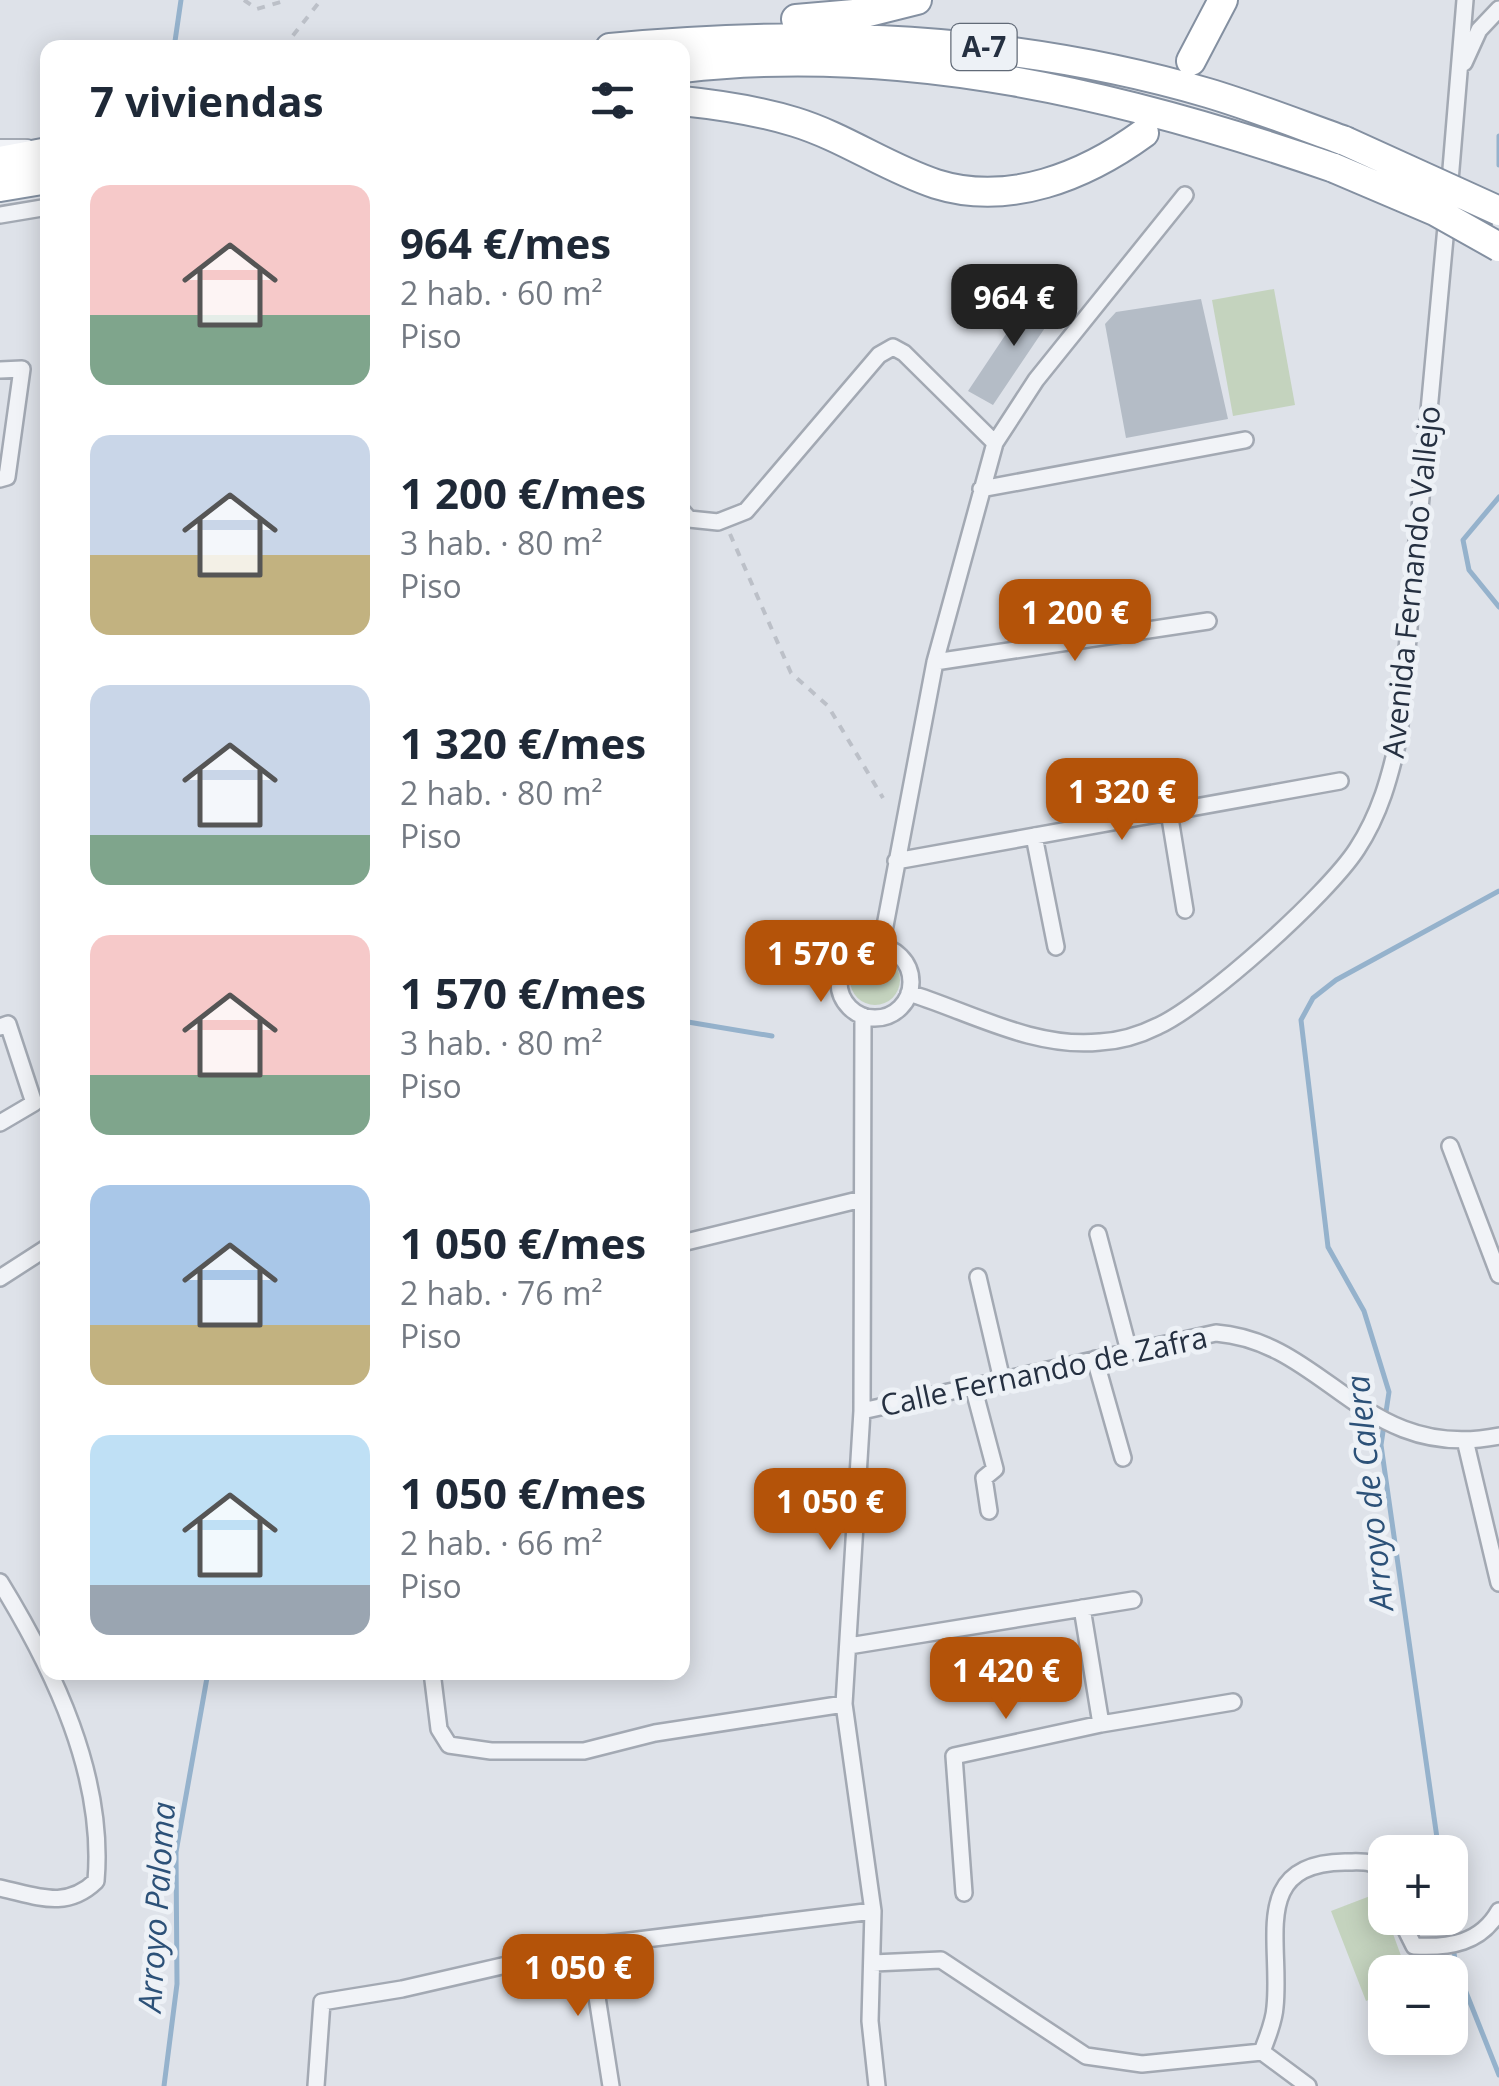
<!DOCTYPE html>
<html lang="es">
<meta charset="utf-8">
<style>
body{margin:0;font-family:"Open Sans",sans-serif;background:#f2f2f3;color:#1f2937;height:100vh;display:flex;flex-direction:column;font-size:38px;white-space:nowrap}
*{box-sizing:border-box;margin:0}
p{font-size:32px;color:#747a83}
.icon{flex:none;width:55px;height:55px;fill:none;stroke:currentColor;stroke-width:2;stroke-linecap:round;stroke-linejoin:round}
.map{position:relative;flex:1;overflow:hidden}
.details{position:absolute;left:40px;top:40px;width:650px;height:1640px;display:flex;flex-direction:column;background:#fff;border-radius:20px;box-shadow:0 5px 25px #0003}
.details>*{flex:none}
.fabs{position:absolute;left:1368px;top:1835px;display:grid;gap:20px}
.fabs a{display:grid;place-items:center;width:100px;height:100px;border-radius:20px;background:#fff;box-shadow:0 5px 25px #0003;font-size:50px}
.price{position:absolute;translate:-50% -85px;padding:0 22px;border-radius:20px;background:#b45309;color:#fff;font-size:32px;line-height:65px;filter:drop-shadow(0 2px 5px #0008)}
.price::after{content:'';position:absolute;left:50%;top:60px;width:30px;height:22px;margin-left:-15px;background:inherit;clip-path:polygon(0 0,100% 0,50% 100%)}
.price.on{background:#222;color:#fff}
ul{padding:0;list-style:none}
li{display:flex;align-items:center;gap:30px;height:250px;padding:0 50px}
li span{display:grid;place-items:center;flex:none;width:280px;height:200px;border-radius:20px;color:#555}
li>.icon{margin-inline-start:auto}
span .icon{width:120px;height:120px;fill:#fffc;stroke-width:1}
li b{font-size:42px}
h2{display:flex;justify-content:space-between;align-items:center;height:120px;padding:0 50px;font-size:42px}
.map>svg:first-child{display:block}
.green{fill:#c4d3be}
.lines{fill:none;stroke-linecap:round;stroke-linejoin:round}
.stream{stroke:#95b2cc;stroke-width:5}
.building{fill:#b4bcc6}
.lane-casing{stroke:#a3a9b3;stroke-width:12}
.street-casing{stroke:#a3a9b3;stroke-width:20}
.highway-casing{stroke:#8490a1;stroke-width:32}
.path{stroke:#bcc0c8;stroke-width:4;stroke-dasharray:8 8;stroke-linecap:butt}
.lane{stroke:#f1f3f7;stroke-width:8}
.street{stroke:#f1f3f7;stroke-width:15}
.highway{stroke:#fff;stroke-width:28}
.highway-bridge-casing{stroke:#8490a1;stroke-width:32;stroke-linecap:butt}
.highway-bridge{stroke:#fff;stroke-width:28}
.labels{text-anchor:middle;stroke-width:10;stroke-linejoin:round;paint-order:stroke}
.shield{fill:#edf1f6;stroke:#616a77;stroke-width:2.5}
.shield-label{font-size:28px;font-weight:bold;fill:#253041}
.street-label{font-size:30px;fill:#253041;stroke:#edf1f6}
.water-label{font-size:32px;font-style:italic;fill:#2c5178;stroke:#edf1f6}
</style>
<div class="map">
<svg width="1499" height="2086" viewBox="0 0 1499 2086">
<rect width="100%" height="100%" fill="#dee2e9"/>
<path class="green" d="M1274 289 1295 405 1233 416 1212 300Z
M850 980a25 25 0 1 1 50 0a25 25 0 1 1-50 0Z
M1378 1893 1407 1972H1385V1993L1366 2001 1331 1911Z"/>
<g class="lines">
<path class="stream" d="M174 48 181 0
M1499 136V165
M1499 497 1463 540 1469 570 1499 607
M682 1021 772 1036
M1439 1852 1381 1445 1389 1392 1364 1311 1328 1247 1301 1020 1313 998 1336 980 1499 891
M1449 1918 1456 1967 1499 2075
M164 2086 177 1984 176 1852 208 1672"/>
</g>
<path class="building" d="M1032 295 1061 304 993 405 968 391Z
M1201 299 1228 419 1126 438 1105 324 1116 312Z"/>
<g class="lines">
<g class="lane-casing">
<path id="lane" d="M0 144H28"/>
</g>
<g class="street-casing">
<path id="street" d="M1464 63 1479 30 1499 9
M1449 193 1465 0
M0 215 48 207
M0 370 22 369 7 477 0 479
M981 489 1245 440
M682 511 689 519 718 522 746 511 879 355 893 347 904 353 995 443
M935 662 1208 621
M1169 812 1185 910
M1034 836 1056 947
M896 861 1340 781
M839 982a36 36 0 1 1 72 0a36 36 0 1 1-72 0Z
M881 947 935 662 995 443 1036 380 1185 195
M909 993C970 1012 1034 1049 1100 1042 1120 1041 1140 1035 1158 1026 1206 1004 1328 894 1357 849 1380 814 1390 777 1399 736L1447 216
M863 1016 862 1411 844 1704 873 1911 870 2021 877 2086
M0 1027 8 1024 34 1103 0 1123
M1450 1146 1499 1275
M1098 1234 1129 1351
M682 1243 862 1199
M978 1277 1002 1380
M0 1278 48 1247
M1095 1359 1123 1458
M973 1386 995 1469 984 1478 989 1511
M862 1411 1216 1333C1327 1342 1364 1463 1499 1436
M1465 1440 1499 1583
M0 1582C54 1670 105 1776 96 1881 66 1910 37 1896 0 1888
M1082 1608 1101 1724
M849 1646 1133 1600
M432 1672 439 1729 449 1745 491 1751H584L655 1733 844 1704
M964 1893 954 1756 1101 1724 1233 1702
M1400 1918 1414 1946C1450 1948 1481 1943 1499 1911
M589 1946 611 2086
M873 1963 941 1960 1086 2056 1142 2064 1262 2052
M1262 2052C1267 2037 1274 2023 1275 2007 1282 1942 1249 1863 1345 1862 1363 1862 1375 1859 1385 1876
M1262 2052 1308 2086
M316 2086 322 2002 402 1989 589 1946 873 1911"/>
</g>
<g class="highway-casing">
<path id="highway" d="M796 19 865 13 917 0
M610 48C812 28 1013 36 1208 93 1255 107 1300 125 1345 141
M1191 61 1223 0
M682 68C904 42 1127 96 1334 168
M682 101C721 105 759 111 795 122 844 137 887 168 936 184 1009 207 1085 176 1144 133
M0 161 48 152
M0 187 48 179"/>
</g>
<path class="path" d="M244 0 257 9 287 0
M283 48 321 0
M730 534 791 673 828 706 883 798"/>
<use href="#lane" class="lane"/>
<use href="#street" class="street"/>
<use href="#highway" class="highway"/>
<g class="highway-bridge-casing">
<path id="highway-bridge" d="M1345 141 1499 211
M1334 168 1435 211 1499 247"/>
</g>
<use href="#highway-bridge" class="highway-bridge"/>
</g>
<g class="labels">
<rect class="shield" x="951.5" y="24" width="65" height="46" rx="8"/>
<g class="shield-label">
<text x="984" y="57">A-7</text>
</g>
<g class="street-label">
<text transform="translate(1412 582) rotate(-84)" y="10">Avenida Fernando Vallejo</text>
<text transform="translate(1044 1372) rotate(-12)" y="10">Calle Fernando de Zafra</text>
</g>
<g class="water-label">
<text transform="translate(1370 1493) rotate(-96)" y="11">Arroyo de Calera</text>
<text transform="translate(157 1907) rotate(-86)" y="11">Arroyo Paloma</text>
</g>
</g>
</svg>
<div class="fabs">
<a>+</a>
<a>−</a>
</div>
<b class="price on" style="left:1014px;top:349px">964 €</b>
<b class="price" style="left:1075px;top:664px">1 200 €</b>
<b class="price" style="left:1122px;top:843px">1 320 €</b>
<b class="price" style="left:821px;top:1005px">1 570 €</b>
<b class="price" style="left:830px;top:1553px">1 050 €</b>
<b class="price" style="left:1006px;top:1722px">1 420 €</b>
<b class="price" style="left:578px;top:2019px">1 050 €</b>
<section class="details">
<h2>7 viviendas<svg class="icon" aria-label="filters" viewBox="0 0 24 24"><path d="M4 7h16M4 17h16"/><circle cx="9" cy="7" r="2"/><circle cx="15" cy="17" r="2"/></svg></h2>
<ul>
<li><span style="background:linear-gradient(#f6c9c9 65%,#7fa58c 0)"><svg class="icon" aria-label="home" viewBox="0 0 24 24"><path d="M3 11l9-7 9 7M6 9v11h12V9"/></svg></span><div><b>964 €/mes</b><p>2 hab. · 60 m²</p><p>Piso</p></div></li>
<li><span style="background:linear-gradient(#c9d6e8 60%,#c2b280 0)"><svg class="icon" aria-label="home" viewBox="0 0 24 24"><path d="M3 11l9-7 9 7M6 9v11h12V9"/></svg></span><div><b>1 200 €/mes</b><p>3 hab. · 80 m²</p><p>Piso</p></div></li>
<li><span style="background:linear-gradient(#c9d6e8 75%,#7fa58c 0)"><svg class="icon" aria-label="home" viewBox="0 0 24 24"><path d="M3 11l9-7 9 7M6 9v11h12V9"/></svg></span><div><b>1 320 €/mes</b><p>2 hab. · 80 m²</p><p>Piso</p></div></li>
<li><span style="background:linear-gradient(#f6c9c9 70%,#7fa58c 0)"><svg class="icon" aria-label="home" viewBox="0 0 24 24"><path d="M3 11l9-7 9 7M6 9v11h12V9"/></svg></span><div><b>1 570 €/mes</b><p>3 hab. · 80 m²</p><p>Piso</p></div></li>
<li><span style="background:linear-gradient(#a9c7e8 70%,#c2b280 0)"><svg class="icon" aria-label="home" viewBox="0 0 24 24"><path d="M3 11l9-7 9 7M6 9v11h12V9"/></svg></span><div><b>1 050 €/mes</b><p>2 hab. · 76 m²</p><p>Piso</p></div></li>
<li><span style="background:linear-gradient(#bfe0f5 75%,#9aa5b1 0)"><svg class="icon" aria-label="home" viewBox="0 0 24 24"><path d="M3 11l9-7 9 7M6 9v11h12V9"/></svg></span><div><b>1 050 €/mes</b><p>2 hab. · 66 m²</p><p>Piso</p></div></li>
</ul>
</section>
</div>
